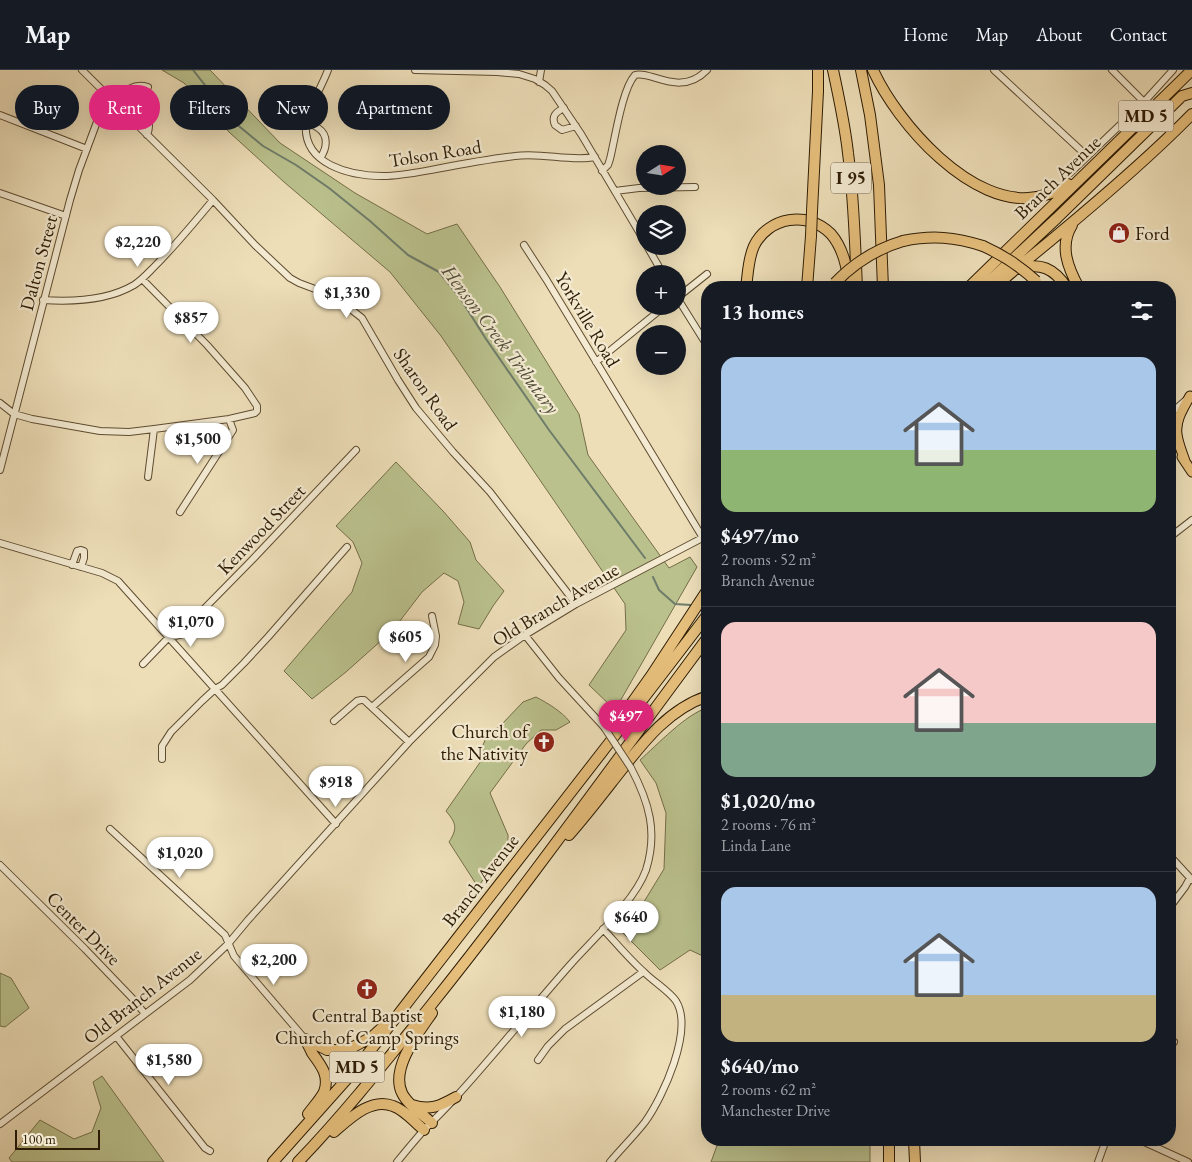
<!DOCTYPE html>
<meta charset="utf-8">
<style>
body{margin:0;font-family:"EB Garamond",serif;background:#20242c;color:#f1f3f6;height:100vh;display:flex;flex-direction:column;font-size:19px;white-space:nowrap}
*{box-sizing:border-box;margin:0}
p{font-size:16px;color:#9ea1a6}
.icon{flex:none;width:28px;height:28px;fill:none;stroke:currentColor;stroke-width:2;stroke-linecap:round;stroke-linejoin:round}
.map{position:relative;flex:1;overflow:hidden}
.side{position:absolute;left:701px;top:211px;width:475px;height:865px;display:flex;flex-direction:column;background:#171b24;border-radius:20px;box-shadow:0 5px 20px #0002}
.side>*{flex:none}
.top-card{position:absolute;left:15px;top:15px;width:475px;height:45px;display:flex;gap:10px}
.needle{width:32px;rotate:78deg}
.fabs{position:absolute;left:636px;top:75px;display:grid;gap:10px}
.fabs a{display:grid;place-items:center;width:50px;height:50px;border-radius:50%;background:#171b24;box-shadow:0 5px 20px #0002;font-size:25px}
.scale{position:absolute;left:15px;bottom:12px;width:85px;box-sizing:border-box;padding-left:5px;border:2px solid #2e1c04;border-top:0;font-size:14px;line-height:18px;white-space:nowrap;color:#2e1c04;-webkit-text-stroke:4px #f3ead1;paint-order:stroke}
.price{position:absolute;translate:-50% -42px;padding:0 11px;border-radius:18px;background:#fff;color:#222;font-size:16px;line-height:32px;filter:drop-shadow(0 1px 2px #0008)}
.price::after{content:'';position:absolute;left:50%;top:30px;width:15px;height:11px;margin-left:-8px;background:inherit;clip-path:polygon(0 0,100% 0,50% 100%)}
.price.current{background:#db2777;color:#fff}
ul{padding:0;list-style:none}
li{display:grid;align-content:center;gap:10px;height:265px;padding:0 20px}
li+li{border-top:1px solid #363941}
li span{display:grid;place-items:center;height:155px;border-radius:15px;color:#555}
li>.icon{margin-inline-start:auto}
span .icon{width:90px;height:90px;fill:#fffc;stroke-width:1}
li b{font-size:21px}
h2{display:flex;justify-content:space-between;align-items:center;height:60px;padding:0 20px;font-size:21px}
.chip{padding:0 18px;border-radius:22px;background:#171b24;box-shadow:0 5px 20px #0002;font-size:18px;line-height:45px}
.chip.current{background:#db2777;color:#fff}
header{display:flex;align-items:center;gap:30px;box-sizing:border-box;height:70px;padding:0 25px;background:#171b24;border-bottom:1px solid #363941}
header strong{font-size:24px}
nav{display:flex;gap:28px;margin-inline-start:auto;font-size:18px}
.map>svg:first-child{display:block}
.green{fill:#bac18d;stroke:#746e48}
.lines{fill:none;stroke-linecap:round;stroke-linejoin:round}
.stream{stroke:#6e7c6a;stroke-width:2}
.minor-casing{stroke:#5e4c31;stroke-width:8}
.major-casing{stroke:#2e1c04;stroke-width:11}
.highway-casing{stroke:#2e1c04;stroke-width:12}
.minor{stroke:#f3ead1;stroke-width:6}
.major{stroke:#e6bf7c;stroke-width:9}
.highway{stroke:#e6bf7c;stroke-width:10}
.minor-bridge-casing{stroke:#5e4c31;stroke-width:8;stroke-linecap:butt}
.highway-bridge-casing{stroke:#2e1c04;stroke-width:12;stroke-linecap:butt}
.minor-bridge{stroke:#f3ead1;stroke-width:6}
.highway-bridge{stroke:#e6bf7c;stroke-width:10}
.labels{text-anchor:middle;stroke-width:4.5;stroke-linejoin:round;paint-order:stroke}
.shield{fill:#f3ead1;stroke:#695a42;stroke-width:1}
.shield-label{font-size:18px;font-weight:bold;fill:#2e1c04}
.street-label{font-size:19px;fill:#2e1c04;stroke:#f3ead1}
.poi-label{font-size:19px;fill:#2e1c04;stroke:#f3ead1;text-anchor:start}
.water-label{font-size:20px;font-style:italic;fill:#4e4c37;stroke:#f3ead1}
</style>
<header>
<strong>Map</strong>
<nav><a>Home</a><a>Map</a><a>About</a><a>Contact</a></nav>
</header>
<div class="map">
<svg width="1192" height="1092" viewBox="0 0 1192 1092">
<rect width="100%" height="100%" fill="#eddeb8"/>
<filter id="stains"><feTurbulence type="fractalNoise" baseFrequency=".004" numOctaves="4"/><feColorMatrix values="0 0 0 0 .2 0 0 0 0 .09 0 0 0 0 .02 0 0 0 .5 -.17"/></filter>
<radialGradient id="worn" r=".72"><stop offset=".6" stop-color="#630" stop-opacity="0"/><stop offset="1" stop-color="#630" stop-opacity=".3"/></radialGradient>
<path class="green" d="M162 0H210L280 73 355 123 427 164 457 154 500 217 579 344 588 385 669 498 690 487 697 497 615 640 589 615 626 560 625 534 441 266 390 202 284 112 229 62 184 13Z
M396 392 443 441 470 472 476 490 504 521 493 536 479 559 458 554 464 532 458 511 444 503 422 522 393 560 346 602 312 629 284 601 352 522 362 493 353 472 336 456Z
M536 627C549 634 561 641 570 652L556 660H541L526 674 490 723 508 765V774L478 817 449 772C458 758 456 753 446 741L481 691 480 682 486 668 502 654 523 632Z
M707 638V888L690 880 660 900 620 860 642 835 664 799 666 743 656 713 640 690C657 675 686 644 707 638Z
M0 903 11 908 29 938 5 957 0 956Z
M102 1006 164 1092H12L9 1088 40 1050 74 1069 92 1062 101 1038 93 1012Z
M719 1070H870V1092H711Z"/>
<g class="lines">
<path class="stream" d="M193 0 234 52 263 76 296 95 329 118 370 151 408 185 439 202 460 228 486 269 549 360 645 488
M653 507 659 520 675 534 691 535"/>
<g class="minor-casing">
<path id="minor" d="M82 0 213 130 255 175 290 208 299 213 323 222 335 229 348 237 362 248 398 310 416 338 453 382 490 422 576 534
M328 0C323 13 316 25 311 38 309 43 307 48 306 53 302 95 351 106 383 106 401 106 419 102 436 99 462 94 489 89 515 86 542 82 570 92 595 87
M415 0 497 2 519 4 535 9 545 15 552 21 581 64 645 172
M994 0 1087 86
M1112 0 1144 32
M539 12 541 0
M125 23C137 33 155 47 147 65
M115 33C125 22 132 12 148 17
M564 38C556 42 551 46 555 55L562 60 576 56
M0 45 87 79
M306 53C310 54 315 55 318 58 329 65 327 79 320 88
M602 101 608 95 610 89C615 69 622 19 635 5 651 0 680 28 707 0
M1070 103 1144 32 1173 0
M615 121 639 118 695 117
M0 123 66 146
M524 175 546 209 703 468
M647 176 663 204
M678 227 707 204
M678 229 708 277
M43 230C73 232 107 231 134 215 142 210 148 203 154 197 175 176 194 153 213 130
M596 292 665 236
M0 333 14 344 32 349 100 361 129 362 154 359 229 349 255 343 257 341V336L245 318 207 275 142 209
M1170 344 1186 330
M0 400 70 130 79 100 107 25
M148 407 154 359
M180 442 233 360 229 349
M1170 467 1192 450
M0 473 102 503 118 511 336 754
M72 495 77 481 81 480 84 481V488L81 497
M525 565 559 608 604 657
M143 594 168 568 187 563 195 548 251 491 356 380
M372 637 429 587 435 575 436 566 432 546
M334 651 357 631 361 630H364L409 672
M162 689V676L171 662 202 631 215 619 222 615 244 593 268 567 347 477
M110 759 225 865 234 886 305 969
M1170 786 1192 810
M0 795 85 879 134 930 145 944
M1170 837 1185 817 1190 808
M603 859C617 874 630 890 645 903 654 912 669 921 676 931 694 960 663 1027 645 1052 634 1066 621 1079 610 1092
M116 966 205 1078 210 1081
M1170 971 1174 972
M538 990 548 976 565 959 643 902
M0 1054 190 910 228 874 248 850 409 672 494 587 525 565 576 534 708 465
M1140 1070 1188 1092
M397 1092C406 1081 415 1070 424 1060 435 1049 446 1038 456 1027 495 984 532 938 570 895 593 869 635 831 646 800 658 762 649 732 631 698
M1098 1092 1106 1070"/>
</g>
<g class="major-casing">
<path id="major" d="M1182 387 1192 402
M1185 391C1182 382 1178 373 1177 364 1175 350 1184 337 1190 326"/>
</g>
<g class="highway-casing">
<path id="highway" d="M833 0C839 28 845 55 848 83 854 128 855 173 857 218
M861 0 870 45 879 115 883 218
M873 0C897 53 972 139 1037 127 1048 124 1059 122 1068 114
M812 141 818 21V0
M1072 155C1059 176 1068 198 1079 218
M903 171C932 165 955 167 983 176
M1018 199C1040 192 1054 198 1067 218
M746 218C748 204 748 189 754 176 768 147 808 140 831 164 844 179 847 199 850 218
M807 218 811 166
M968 218 1192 0
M982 218 1057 148 1182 26 1192 23
M994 218C1014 199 1035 184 1056 166 1103 127 1149 88 1192 44
M1170 375 1173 376
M629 637 651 606 708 519
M569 765C584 748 598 730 612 712 639 678 665 640 708 626
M305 969 327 980H340L353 977 372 967 384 956
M305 969C307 973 310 978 312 983 321 995 330 1006 324 1022 320 1030 313 1037 308 1044
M412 1035C430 1041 440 1036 456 1027
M432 1053C422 1044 407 1034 402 1023 390 998 419 962 432 943
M334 1062C349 1049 371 1027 393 1036 405 1040 414 1052 424 1060
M889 1070V1092
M914 1070 915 1092
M273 1092 355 1000 377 972C487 829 599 688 708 544
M298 1092C345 1043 386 991 428 939 525 818 615 692 708 567"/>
</g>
<use href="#minor" class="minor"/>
<use href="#major" class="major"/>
<use href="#highway" class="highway"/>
<g class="minor-bridge-casing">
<path id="minor-bridge" d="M604 657 631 698"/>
</g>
<g class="highway-bridge-casing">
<path id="highway-bridge" d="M811 166 812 141
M983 176C1003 185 1020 196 1036 211
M835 213C854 193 876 179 903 171"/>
</g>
<use href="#minor-bridge" class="minor-bridge"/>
<use href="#highway-bridge" class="highway-bridge"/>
</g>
<defs>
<g id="shop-disc" transform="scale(1.125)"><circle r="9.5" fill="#8f2418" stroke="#f3ead1"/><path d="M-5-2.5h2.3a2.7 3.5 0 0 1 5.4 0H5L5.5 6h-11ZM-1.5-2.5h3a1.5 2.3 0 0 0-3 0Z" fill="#fff"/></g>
<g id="church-disc" transform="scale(1.125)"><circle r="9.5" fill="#8f2418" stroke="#f3ead1"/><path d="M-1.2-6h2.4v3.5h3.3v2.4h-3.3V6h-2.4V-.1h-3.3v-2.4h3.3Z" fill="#fff"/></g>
</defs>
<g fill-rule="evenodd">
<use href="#shop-disc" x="1119" y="163"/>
<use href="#church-disc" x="544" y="672"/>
<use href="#church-disc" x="367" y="919"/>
</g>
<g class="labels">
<g class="shield">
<rect x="1118.5" y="30.5" width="55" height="31" rx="4"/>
<rect x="831" y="92.5" width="40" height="31" rx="4"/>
<rect x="329.5" y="981.5" width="55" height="31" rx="4"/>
</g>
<g class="shield-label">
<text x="1146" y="52">MD 5</text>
<text x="851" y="114">I 95</text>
<text x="357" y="1003">MD 5</text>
</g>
<g class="street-label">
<text transform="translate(435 83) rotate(-9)" y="7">Tolson Road</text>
<text transform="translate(1057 107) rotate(-44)" y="7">Branch Avenue</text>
<text transform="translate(38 193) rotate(-75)" y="7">Dalton Street</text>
<text transform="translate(588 249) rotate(59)" y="7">Yorkville Road</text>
<text transform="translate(426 319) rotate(55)" y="7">Sharon Road</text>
<text transform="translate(261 459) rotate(-46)" y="7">Kenwood Street</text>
<text transform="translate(555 534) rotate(-31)" y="7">Old Branch Avenue</text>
<text transform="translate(480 810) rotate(-52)" y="7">Branch Avenue</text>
<text transform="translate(84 858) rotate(45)" y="7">Center Drive</text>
<text transform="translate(142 925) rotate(-38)" y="7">Old Branch Avenue</text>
</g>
<g class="poi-label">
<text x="1135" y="170">Ford</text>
<text x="528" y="668" text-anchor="end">Church of<tspan x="528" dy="22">the Nativity</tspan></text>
<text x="367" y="952" text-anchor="middle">Central Baptist<tspan x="367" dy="22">Church of Camp Springs</tspan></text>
</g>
<g class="water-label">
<text transform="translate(501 269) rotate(53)" y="7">Henson Creek Tributary</text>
</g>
</g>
<rect width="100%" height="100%" filter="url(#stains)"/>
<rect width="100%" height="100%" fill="url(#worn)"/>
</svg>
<div class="fabs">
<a><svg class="needle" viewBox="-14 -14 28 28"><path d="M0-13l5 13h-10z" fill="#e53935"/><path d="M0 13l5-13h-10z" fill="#9ea1a6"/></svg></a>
<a><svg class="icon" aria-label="layers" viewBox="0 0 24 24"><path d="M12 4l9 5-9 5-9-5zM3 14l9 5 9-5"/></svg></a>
<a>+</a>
<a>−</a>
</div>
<div class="scale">100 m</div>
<b class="price" style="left:138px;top:198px">$2,220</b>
<b class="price" style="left:347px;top:249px">$1,330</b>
<b class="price" style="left:191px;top:274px">$857</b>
<b class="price" style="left:198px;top:395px">$1,500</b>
<b class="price" style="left:191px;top:578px">$1,070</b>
<b class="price" style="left:406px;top:593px">$605</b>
<b class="price current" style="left:626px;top:672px">$497</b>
<b class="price" style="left:336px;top:738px">$918</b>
<b class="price" style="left:180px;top:809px">$1,020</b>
<b class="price" style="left:631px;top:873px">$640</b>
<b class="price" style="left:274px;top:916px">$2,200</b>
<b class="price" style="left:522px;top:968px">$1,180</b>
<b class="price" style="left:169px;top:1016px">$1,580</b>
<div class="top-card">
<a class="chip">Buy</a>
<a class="chip current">Rent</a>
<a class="chip">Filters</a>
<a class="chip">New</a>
<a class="chip">Apartment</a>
</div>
<section class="side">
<h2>13 homes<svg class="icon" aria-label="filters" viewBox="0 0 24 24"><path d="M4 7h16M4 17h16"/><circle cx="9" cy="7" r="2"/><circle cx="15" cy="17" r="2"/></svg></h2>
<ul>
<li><span style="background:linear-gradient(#a9c7e8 60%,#8fb573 0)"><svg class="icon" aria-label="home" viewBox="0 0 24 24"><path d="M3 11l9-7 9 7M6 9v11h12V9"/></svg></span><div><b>$497/mo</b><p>2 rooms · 52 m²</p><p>Branch Avenue</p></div></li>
<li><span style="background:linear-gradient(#f6c9c9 65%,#7fa58c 0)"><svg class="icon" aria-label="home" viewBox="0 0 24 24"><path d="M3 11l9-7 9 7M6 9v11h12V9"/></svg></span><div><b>$1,020/mo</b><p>2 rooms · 76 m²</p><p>Linda Lane</p></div></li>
<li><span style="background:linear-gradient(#a9c7e8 70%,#c2b280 0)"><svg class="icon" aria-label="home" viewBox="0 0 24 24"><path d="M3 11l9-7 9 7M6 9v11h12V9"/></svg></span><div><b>$640/mo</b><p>2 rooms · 62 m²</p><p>Manchester Drive</p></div></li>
</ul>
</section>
</div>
